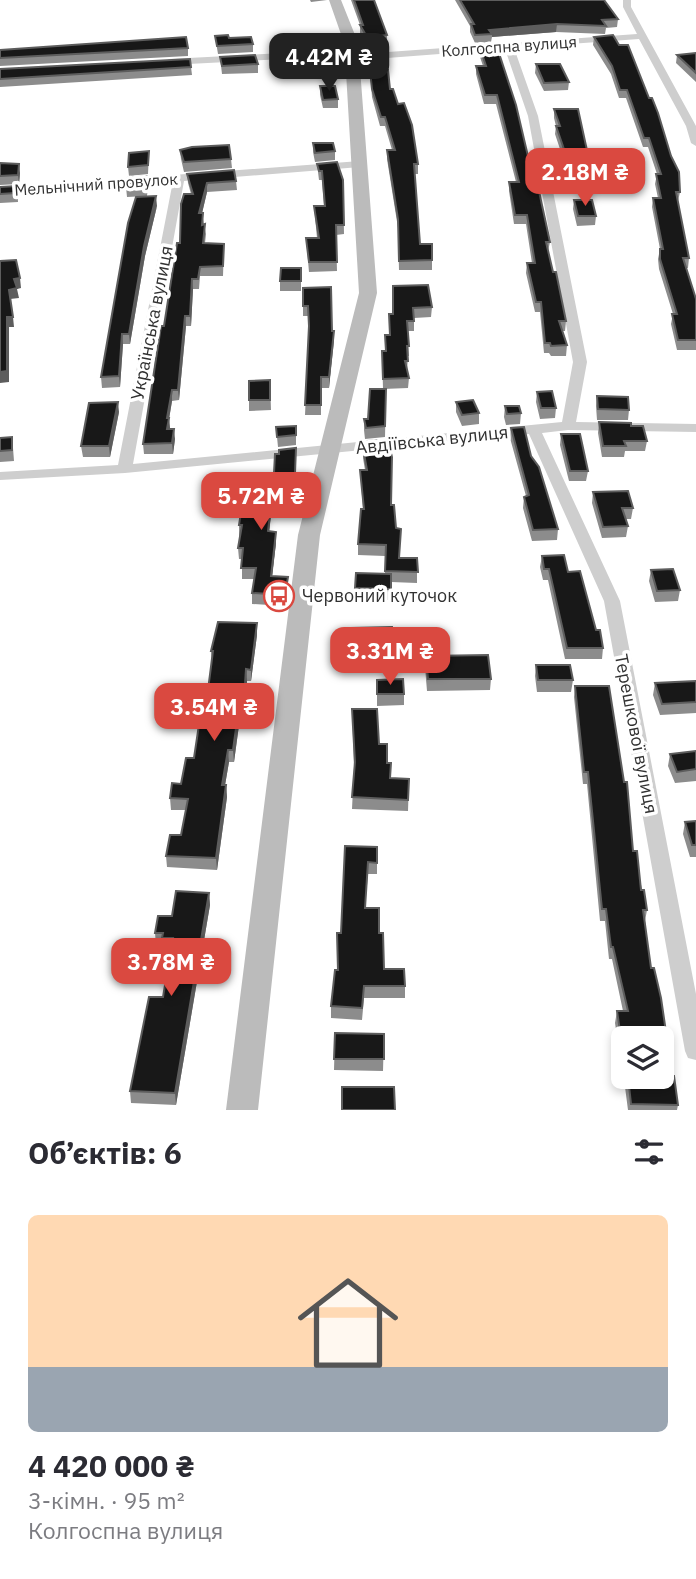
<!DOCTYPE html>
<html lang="uk">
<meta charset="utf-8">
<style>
body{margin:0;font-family:"IBM Plex Sans",sans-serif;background:#f2f2f3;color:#2b2b33;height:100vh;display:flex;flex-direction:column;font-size:26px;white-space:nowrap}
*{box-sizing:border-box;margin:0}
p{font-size:23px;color:#7c7c81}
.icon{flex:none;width:38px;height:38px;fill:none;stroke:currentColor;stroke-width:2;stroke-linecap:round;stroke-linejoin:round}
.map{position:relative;height:1110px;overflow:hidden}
.drawer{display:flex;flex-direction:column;background:#fff;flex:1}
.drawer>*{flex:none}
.controls{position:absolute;left:611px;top:1026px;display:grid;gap:14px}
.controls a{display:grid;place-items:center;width:63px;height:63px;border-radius:10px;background:#fff;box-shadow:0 4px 10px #0003;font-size:35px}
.price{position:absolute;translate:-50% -60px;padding:0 16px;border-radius:14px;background:#da4940;color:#fff;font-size:23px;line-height:46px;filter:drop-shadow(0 2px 4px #0008)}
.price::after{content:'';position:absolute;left:50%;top:42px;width:21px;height:16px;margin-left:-10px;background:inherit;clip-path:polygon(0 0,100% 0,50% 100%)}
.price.on{background:#222;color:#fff}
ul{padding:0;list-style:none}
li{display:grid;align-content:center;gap:14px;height:371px;padding:0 28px}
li+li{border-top:2px solid #e1e1e2}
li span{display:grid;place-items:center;height:217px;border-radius:10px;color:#555}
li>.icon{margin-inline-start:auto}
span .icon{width:126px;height:126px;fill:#fffc;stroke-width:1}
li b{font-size:30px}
h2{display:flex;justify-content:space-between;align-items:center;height:84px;padding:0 28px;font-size:30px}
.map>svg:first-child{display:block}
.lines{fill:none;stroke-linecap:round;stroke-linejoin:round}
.street{fill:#cecece;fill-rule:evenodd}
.secondary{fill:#bbb;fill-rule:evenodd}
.wall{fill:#8c8c8c}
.shaded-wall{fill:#5d5d5d}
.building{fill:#181818;stroke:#5d5d5d;stroke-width:2}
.labels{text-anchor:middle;stroke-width:7;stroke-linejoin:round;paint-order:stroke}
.far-street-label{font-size:16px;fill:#313131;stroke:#fff}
.street-label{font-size:18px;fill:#313131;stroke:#fff}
.poi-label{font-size:18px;fill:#313131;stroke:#fff;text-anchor:start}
</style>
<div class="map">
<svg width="696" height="1110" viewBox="0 0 696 1110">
<rect width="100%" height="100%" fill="#fff"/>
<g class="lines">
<path class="street" d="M623 0H631V7L696 126V146L691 143 686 126 639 39 514 48 538 116 587 362 576 422 696 424V432L568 430 542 433 620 601 696 994V1060L688 1058 685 1051 604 601 529 434 125 473 0 480V472L118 465 173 181 0 194V188L360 161 365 164 360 167 184 181 133 464 562 422 573 362 528 116 505 49 374 59 304 58 169 65 164 62 169 59 304 52 374 53 637 34 623 7Z"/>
<path class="secondary" d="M329 0H341L357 40 359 55 377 293 320 535 258 1110H226L298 535 359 293 345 55 343 40Z"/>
</g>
<path class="wall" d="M310 0H327L311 2Z
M351 0H374L387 35V43L380 44V50H370L360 33V25Z
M455 0H604L618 19 617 27 606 28 605 34 556 32 492 37 491 42 475 43 470 32V26Z
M613 35 680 192 678 201 689 258 688 268H686L696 299V350H677L671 324 673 314 659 269 658 259 660 249 652 207 653 198H658L655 184 657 174 648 147H643L626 98H619L611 74 593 45 594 37Z
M215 36 253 44V52L218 54Z
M279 36 301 41V50L281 51Z
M479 45 529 164 550 242 548 251 566 321 565 331H562L567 345 566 356H551L549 353H544L540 312H535L526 273 527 263H532L526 224H514L509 191V182H516L496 104H484L476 74V66H483L479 54Z
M188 48V56L0 66V50Z
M283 53 306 62V70L286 71 284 62Z
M696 53V82L676 63 677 55Z
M220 57 258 64V73L222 74Z
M536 64 569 82 568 90 544 91 535 73Z
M191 67 192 75 0 87V69Z
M370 70 390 89 418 164V174H415L420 244 432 260V270H399L398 228 387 159V150H392L385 126H380L372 97Z
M320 86 338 99V108H323L320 95Z
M554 109 588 155 587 165 565 164 555 134 556 126 554 118Z
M313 143 335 151V160L315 162 313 152Z
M180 150 231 159 232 168 184 172 181 159Z
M149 151 148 174 129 176 128 167Z
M0 163 20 173 19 184 0 185Z
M317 164 343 180 344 234 336 235 337 271 309 272 306 238H317L314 206H324L322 180H319Z
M187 174 236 181 237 190 207 192 202 213 206 234 205 243 224 244 223 276H200L199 289H193L191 326H186L179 400 172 401 169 419 170 429 175 439 173 454H144L143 444 164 326 191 194 188 183Z
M17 186 18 202 0 203V187Z
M148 186 147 196 127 197 126 187Z
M574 200 596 216 595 225 577 226 573 209Z
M157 206 145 256 130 344H123L120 387 102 388 101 377Z
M301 268V291H280V281Z
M393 286 432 307 431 317 414 318V331H408L409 356H408L407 371 409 378 408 388 383 389 382 351H385V335H389V314H393Z
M303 288 332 331H334L329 388H321V415H305L309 328V316H303Z
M270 380 271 410 249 411V381Z
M386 389 385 437 365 439 364 430V419H368Z
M537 392 556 408 555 418 540 419 536 402Z
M597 396 629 410 628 420H597L596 406Z
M456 402 479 413V424L462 426 456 412Z
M505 406 521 413 520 424 506 425 504 417Z
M119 412 110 457H83L81 446Z
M599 422 631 426 647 441 645 451H625L624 457H602L598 433Z
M296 426V445L278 447 276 427Z
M511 428 531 456 558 529 557 540 532 541 523 508 524 497 526 496 510 438Z
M561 434 588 471 586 481H569L560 445Z
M12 437 13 448 14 461 0 462V438Z
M368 441 391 505 399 558H417V583L391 582V600H355L356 573 385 574V556L358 555V544L363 509 360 470H365L363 458V448L368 447Z
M296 448V483H286L285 515H271L269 531 276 532V543L272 576 288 577V588L285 606 252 604V593L254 579H242V559H239L238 548 240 536H239V525L274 476 275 454H279Z
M593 492 633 508 631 519H626L628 526 626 537 602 538 592 503Z
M542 556 568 572 603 648 602 659H565L548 580H543L540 567Z
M651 570 680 590 678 601 655 602 649 581Z
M257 623V635L251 681H247L244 726 239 725 234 762H229L225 785H226L227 797 217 870 167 867 166 856 181 835 186 810H171L170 798 181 784 194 758 207 698 212 663 211 651Z
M352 628 394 644V655L372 656 371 652 353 653Z
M426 656 491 679 490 690 427 691 425 667Z
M536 665 573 680 571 692H537L535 676Z
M377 680 404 694V705L377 706Z
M696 681V713L660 715 653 695 655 683Z
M575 686 633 851 647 910 645 921 651 968 667 1039 665 1051H662V1038H623V1050L619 1049 615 1023 617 1011H623L612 959H609L605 921H600L587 784H583L574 697Z
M352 709 379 744 387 763 390 778 409 779 408 811 352 809 354 767Z
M696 751V781L675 783 668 766 670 754Z
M696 821V857H690L683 834 685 822Z
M345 846 377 847V874H368L365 908 379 933 384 969 405 986V998H364L362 1020 331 1018V1006L338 970 341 933Z
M209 893 210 905 176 1105 131 1103 130 1091 163 997 171 950H164L163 945H156L155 933 172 916Z
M335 1033 384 1034 383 1071 334 1070Z
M627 1076 678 1105 677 1110H628L625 1087Z"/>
<path class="shaded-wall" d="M557 24 556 32 492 37V34L489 30Z
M19 164 20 173 19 184 18 175Z
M207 183V192L200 222 199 213Z
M156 196 157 206 145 256 130 344 129 334 144 246Z
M20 278 21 288 17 289 19 298 10 299 9 290 14 279Z
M192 279 193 289 191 326 190 316Z
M185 316 186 326 179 400 178 390Z
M7 317H13L14 327H9V382L0 383V372Z
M334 331V341L329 388V377Z
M122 334 123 344 120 387 119 376Z
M172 390V401L169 419 170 428 168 439 167 418Z
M118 402 119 412 110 457 109 446Z
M174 429 175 439 173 454 172 443Z
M271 504V515L268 543V531Z
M276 532V543L271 587V576Z
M288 577V588L285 606V595Z
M257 623V635L251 681V670Z
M246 669 247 681 244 726 243 714Z
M238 714 239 725 234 762 233 750Z
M228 750 229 762 223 797 222 785Z
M226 785 227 797 217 870 216 858Z
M209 893 210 905 176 1105 175 1093Z"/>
<path class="building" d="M354 0H374L387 35 379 36 380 42H370L360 25H363Z
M460 0H604L618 19 602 20 606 26 557 24 489 30 492 34 475 35 471 24H474Z
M228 35 229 38 251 37 253 44 217 46 215 36Z
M299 35 301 41 280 42 279 36Z
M613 35 619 45H628L649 98H652L658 113 671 156 679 172 680 192H676L689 258H683L696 299V340H678L672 314H677L660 259V249H663L653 198H661L656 174H661L649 138H644L627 90H620L612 66 594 37Z
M186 37 188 48 0 58V50Z
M496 44 516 105 534 182H537L550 242H546L553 272H556L566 321H559L567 345 551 346 550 343H545L541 302H536L527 263H535L527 215H515L509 182H519L497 95H485L476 66H486L479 45Z
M304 52 306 62 286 63 283 53Z
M696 53V73L677 55Z
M255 55 258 64 222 66 220 57Z
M190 59 191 67 0 79V69Z
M536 64H560L569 82 544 83Z
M370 70H388L390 89H393L398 104 404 103 412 125 418 164H414L420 244H432V260L399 261 398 219 387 150H395L385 117H381L372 89Z
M320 86H335L338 99 323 100Z
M554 109H578L588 155H566L556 126H560Z
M313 143H333L335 151 315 153Z
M229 145 231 159 184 162 180 150 192 147Z
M149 151 148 165 128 167 129 153Z
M337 162 343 180 344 225H336L337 262H309L306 238H319L314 206H325L322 171H319L317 164Z
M0 163 19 164 18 175 0 176Z
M234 170 236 181 207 183 199 213H203L202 225 205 224 203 243 224 244 223 266 200 267 198 279H192L190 316H185L178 390H172L167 418H169L167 429H174L172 443 143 444 161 326H164L177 243H180L181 204 184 194H193L187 174Z
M147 176 146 187H126L127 178Z
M17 186 16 193 0 194V187Z
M156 196 144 246 129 334H122L119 376 101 377 128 223 136 197Z
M574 200H592L596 216H578Z
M16 260 20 278 14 279 17 288 9 290 13 317H7V371L0 372V261Z
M281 268H301V281H280Z
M428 285 432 307 413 308 414 321H407L409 346H407L408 361H405L409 378 383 379 382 351H386L385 335H390L389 314H393V286Z
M331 287 332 331H334L329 377H321V405H305L309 326 308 306H303V288Z
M270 380V400H249V381Z
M370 389H386L385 426 366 428 364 419H368Z
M552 391 556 408H541L537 392Z
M597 396 628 397 629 410 598 409Z
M473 400 479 413 462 415 456 402Z
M118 402 109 446H81L89 403Z
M505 406H519L521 413 507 414Z
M599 422 631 423V426H643L647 441H624L626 446H603Z
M296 426V435L277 437 276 427Z
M524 427 531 456 539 467 558 529 533 530 524 497 529 495 511 428Z
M561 434H580L588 471H570Z
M12 437V450L0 451V438Z
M388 440 392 457 391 505H394L396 528 401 529 399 558H417L418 572 385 571 386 545 358 544 361 509H364L360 470H367L363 448 370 447 368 441Z
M296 448 295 473H274L275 454H279V450Z
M247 476H286L285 504H271L268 531 276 532 271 576 288 577 285 595 252 593 256 568H241L243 548H238L242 525H239Z
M628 491 633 508H622L628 526 603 527 593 492Z
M564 555 568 572 580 571 596 630H600L603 648H567L549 569H544L542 556Z
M673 569 680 590 657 591 651 570Z
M356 573 391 574V589L355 588Z
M218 622 257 623 251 670 246 669 243 714H238L233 750H228L222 785H226L216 858 166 856 170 835H181L188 799 170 798 172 783 181 784 186 758H194L203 698H207L213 651H211Z
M392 627 394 644 372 645 371 641 354 642 352 628Z
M488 655 491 679H428L426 656Z
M536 665H570L573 680H538Z
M403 679 404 694H377V680Z
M696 681V702L662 704 655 683Z
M575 686H609L624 782H627L633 851H637L641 890H644L647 910H643L651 968H654L661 998 667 1039H662V1038H621L617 1011H628L613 947H611L606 909H602L588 772H584Z
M352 709H377L379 744H387V763H391L390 778 409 779 408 800 352 797 355 762Z
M696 751V769L677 772 670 754Z
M696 821V845H692L685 822Z
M345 846 377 847V863L368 862 365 908H379V933H383L384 969H404L405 986H364L362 1008 331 1006 335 970H338L337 933H341Z
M176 891 209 893 175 1093 130 1091 149 997H163L173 938H162L163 933H155L158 916H172Z
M335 1033 384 1034V1059H334Z
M628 1076H674L678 1105 631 1104Z
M342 1087H394L395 1110H342Z"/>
<defs>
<g id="bus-ring" transform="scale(1.575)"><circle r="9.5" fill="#fff" stroke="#da4940" stroke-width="1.5"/><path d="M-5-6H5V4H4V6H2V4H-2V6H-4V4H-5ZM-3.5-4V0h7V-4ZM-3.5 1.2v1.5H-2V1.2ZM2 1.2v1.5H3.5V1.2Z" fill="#da4940"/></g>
</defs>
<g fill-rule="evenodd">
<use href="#bus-ring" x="279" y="596"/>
</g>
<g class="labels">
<g class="far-street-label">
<text transform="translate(509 46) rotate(-4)" y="6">Колгоспна вулиця</text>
<text transform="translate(96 184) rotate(-4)" y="6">Мельнiчний провулок</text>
</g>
<g class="street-label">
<text transform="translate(152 323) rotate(-79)" y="6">Українська вулиця</text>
<text transform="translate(432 440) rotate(-6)" y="6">Авдіївська вулиця</text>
<text transform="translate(636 734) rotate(79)" y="6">Терешкової вулиця</text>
</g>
<g class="poi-label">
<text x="302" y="602">Червоний куточок</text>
</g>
</g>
</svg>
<div class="controls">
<a><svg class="icon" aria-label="layers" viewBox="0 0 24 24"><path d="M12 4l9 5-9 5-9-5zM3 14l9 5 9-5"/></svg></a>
</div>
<b class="price on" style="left:329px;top:93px">4.42M ₴</b>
<b class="price" style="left:585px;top:208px">2.18M ₴</b>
<b class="price" style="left:261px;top:532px">5.72M ₴</b>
<b class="price" style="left:390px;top:687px">3.31M ₴</b>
<b class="price" style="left:214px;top:743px">3.54M ₴</b>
<b class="price" style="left:171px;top:998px">3.78M ₴</b>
</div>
<section class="drawer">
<h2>Об’єктів: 6<svg class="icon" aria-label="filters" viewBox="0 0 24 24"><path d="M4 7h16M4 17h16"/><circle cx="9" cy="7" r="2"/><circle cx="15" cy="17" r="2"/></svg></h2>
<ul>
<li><span style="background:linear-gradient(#ffd9b3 70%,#9aa5b1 0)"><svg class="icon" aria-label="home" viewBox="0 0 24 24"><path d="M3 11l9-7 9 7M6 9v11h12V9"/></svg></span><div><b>4 420 000 ₴</b><p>3-кімн. · 95 m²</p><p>Колгоспна вулиця</p></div></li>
</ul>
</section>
